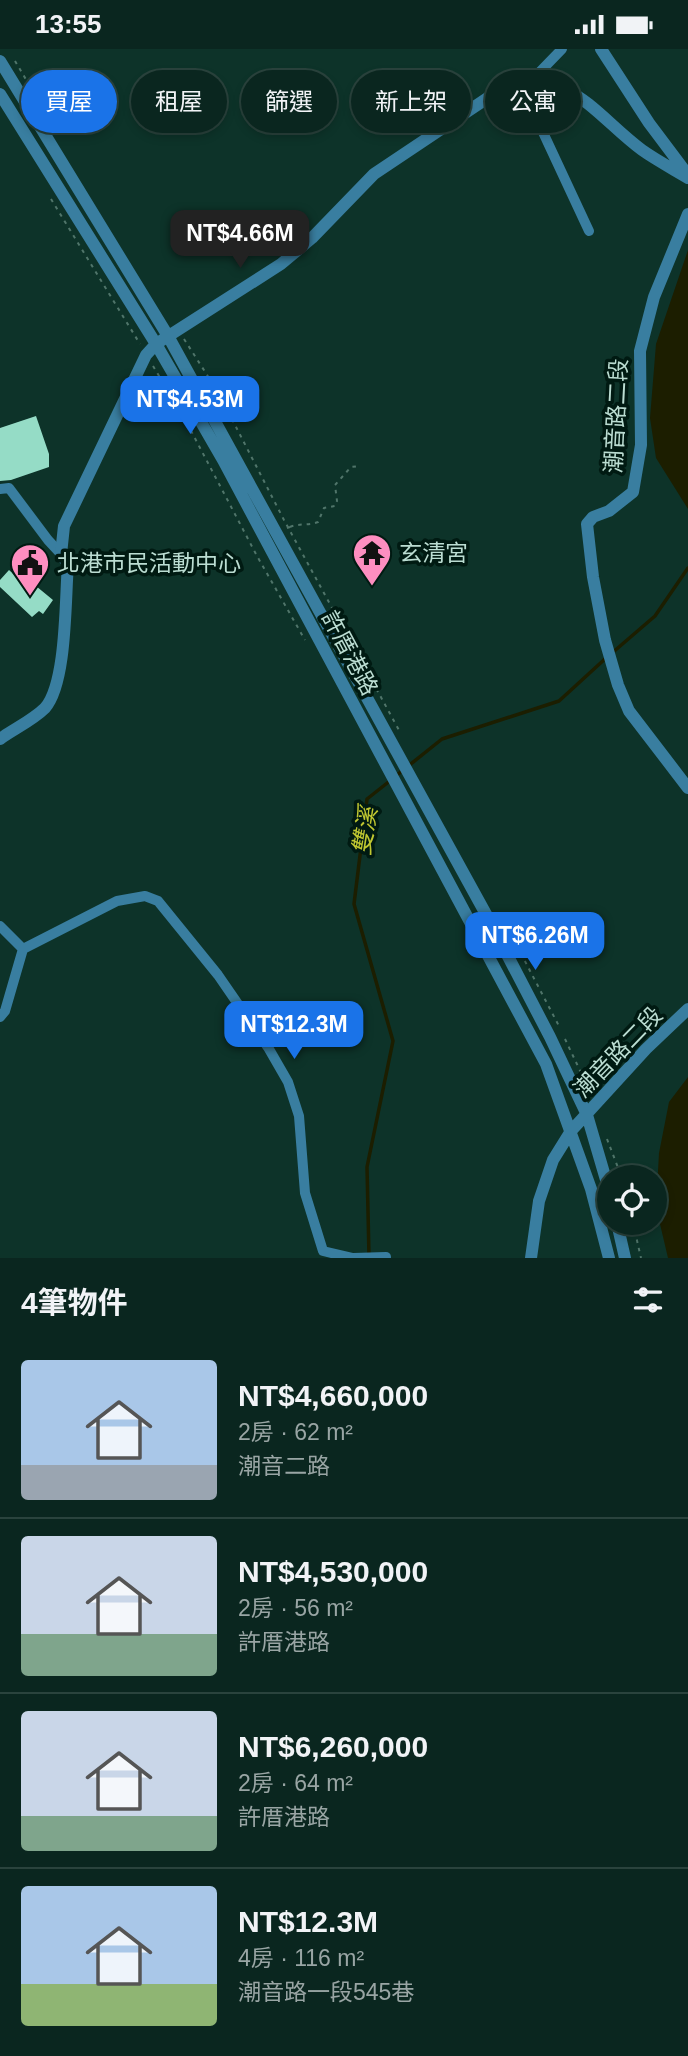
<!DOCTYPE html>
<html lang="zh-TW">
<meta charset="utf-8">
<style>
body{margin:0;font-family:Helvetica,"Noto Sans TC",sans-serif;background:#18322c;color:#f1f3f6;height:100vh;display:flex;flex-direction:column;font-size:26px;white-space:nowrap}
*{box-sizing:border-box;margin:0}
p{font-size:23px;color:#99a5a4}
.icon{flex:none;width:38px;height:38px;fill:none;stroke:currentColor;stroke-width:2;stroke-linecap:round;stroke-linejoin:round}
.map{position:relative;height:1209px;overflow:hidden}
.drawer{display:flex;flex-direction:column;background:#0a261f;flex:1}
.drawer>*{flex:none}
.guide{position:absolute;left:21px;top:21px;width:648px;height:63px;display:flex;gap:14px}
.tools{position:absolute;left:597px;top:1116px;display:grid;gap:14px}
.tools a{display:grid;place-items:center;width:70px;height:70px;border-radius:50%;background:#0a261f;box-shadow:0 4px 10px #0003,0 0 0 2px #2a433d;font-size:35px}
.price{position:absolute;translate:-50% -60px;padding:0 16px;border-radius:14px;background:#1a73e8;color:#fff;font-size:23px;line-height:46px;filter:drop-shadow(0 2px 4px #0008)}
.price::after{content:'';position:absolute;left:50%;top:42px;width:21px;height:16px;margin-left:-10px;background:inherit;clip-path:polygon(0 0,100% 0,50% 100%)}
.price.selected{background:#222;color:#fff}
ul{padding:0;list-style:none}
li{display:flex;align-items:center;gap:21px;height:175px;padding:0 21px}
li+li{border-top:2px solid #2a433d}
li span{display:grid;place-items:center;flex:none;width:196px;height:140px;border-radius:7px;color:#555}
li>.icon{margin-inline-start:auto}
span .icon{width:84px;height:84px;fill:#fffc;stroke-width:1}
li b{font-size:30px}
h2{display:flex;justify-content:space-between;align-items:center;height:84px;padding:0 21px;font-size:30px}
.pill{padding:0 24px;border-radius:32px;background:#0a261f;box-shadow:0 4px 10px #0003,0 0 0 2px #2a433d;font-size:24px;line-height:63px}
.pill.selected{background:#1a73e8;color:#fff}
.status{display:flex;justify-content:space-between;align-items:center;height:49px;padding:0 35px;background:#0a261f;direction:ltr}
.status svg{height:19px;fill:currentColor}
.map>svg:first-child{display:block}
.water{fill:#1c1e00}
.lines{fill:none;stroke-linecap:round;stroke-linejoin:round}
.stream{stroke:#1c1e00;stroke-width:3.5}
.building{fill:#95dcc6}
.path{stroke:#50756a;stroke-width:2;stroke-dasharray:3.5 5;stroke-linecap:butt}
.minor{stroke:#397ea0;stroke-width:10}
.tertiary{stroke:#397ea0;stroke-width:12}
.path-bridge{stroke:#50756a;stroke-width:2;stroke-dasharray:3.5 5;stroke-linecap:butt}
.labels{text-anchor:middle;stroke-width:7;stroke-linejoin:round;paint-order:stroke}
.street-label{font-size:23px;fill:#bbddd2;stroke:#001a12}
.poi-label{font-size:23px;fill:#bbddd2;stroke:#001a12;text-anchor:start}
.water-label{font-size:24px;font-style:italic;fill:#c0c831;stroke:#001a12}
</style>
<div class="status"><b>13:55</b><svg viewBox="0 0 49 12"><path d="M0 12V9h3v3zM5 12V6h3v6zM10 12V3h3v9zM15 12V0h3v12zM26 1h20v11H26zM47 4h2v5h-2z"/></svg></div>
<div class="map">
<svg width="688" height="1209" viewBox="0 0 688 1209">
<rect width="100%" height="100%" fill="#0d3329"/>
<path class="water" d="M688 201V460L656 409 650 369 656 295Z
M688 1028V1209H668L656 1158 659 1104 669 1053Z"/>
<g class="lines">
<path class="stream" d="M612 604 655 567 688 519
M397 726 442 690 559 652 606 609
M369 1207 367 1118 393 992 354 855 367 750 391 731"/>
</g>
<path class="building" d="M36 367 49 405V418L11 431 0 432V379Z
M9 521 21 532 25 528 53 551 43 565 39 562 32 568 0 538V531Z"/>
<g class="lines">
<path class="path" d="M15 12 37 49
M51 150 140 295
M184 290 218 343 284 471 400 683
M153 317 176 355
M179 359 257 507 305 591
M290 478C299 474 308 477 318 473L324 459 335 457 337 452 335 436 351 418 360 417
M517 897 560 979
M565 990 584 1030
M607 1090 622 1129
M633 1174 641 1209"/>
<path class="minor" d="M531 32 562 0
M520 34 589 182
M0 440 9 439 48 491 61 505
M0 877 23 900
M23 900 117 852 145 847 158 852 218 926 269 1000 288 1033 299 1067 305 1144 323 1202 353 1209 386 1208
M0 968 5 962 23 900"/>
<path class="tertiary" d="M601 0 649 74 688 126
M0 12 168 287 487 867 550 988 587 1066 609 1141
M0 45 156 295 223 411 546 1015 591 1140 609 1209
M688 165 654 248 640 302 641 396 633 443 609 462 593 468 587 475 593 528 605 591 618 636 629 662 688 739
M0 690C14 680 33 671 45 659 67 634 65 550 68 515L61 505 64 477 146 306 156 295 281 215 312 189 374 125 504 38C568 16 597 68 642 101 656 111 673 120 688 129
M617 1174 625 1209
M531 1209 539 1152 553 1111 571 1082 646 1000 688 960"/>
<path class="path-bridge" d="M287 479 290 478"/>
</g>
<defs>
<g id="temple-pin" transform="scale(2.0125)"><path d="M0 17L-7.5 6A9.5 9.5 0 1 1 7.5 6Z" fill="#fd8ec0" stroke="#001a12"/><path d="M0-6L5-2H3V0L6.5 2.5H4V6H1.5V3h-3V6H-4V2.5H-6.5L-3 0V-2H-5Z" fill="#111"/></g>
<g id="civic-pin" transform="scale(2.0125)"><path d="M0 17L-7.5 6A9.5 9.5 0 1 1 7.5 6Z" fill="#fd8ec0" stroke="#001a12"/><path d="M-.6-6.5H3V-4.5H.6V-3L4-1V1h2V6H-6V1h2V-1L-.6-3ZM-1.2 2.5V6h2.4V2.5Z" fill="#111"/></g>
</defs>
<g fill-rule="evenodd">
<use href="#temple-pin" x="372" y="504"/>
<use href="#civic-pin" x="30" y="514"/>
</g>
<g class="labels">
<g class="street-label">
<text transform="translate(616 367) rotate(-87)" y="8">潮音路二段</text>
<text transform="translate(350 604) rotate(62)" y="8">許厝港路</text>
<text transform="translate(618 1003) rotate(-46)" y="8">潮音路二段</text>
</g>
<g class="poi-label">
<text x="399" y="512">玄清宮</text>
<text x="57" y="522">北港市民活動中心</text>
</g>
<g class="water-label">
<text transform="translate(365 782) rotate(-81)" y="8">雙溪</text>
</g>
</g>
</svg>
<div class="tools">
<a><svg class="icon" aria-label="locate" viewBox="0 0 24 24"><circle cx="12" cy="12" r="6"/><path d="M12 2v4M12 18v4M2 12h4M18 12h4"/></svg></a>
</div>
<b class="price selected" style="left:240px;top:221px">NT$4.66M</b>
<b class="price" style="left:190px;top:387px">NT$4.53M</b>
<b class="price" style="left:535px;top:923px">NT$6.26M</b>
<b class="price" style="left:294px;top:1012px">NT$12.3M</b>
<div class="guide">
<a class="pill selected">買屋</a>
<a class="pill">租屋</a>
<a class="pill">篩選</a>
<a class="pill">新上架</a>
<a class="pill">公寓</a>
</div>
</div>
<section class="drawer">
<h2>4筆物件<svg class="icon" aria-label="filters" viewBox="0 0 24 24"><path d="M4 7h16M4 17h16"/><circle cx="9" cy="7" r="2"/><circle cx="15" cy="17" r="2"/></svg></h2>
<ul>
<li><span style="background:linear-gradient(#a9c7e8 75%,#9aa5b1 0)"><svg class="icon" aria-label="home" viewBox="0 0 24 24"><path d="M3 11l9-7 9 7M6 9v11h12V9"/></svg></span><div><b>NT$4,660,000</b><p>2房 · 62 m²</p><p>潮音二路</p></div></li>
<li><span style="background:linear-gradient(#c9d6e8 70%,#7fa58c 0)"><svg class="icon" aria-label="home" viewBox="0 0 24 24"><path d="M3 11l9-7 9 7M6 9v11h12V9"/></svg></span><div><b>NT$4,530,000</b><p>2房 · 56 m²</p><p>許厝港路</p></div></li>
<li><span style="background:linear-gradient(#c9d6e8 75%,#7fa58c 0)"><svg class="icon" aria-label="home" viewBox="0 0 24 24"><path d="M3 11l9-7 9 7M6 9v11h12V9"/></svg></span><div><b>NT$6,260,000</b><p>2房 · 64 m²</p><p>許厝港路</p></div></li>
<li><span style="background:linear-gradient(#a9c7e8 70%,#8fb573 0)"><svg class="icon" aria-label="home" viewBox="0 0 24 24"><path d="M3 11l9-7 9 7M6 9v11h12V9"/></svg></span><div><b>NT$12.3M</b><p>4房 · 116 m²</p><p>潮音路一段545巷</p></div></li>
</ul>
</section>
